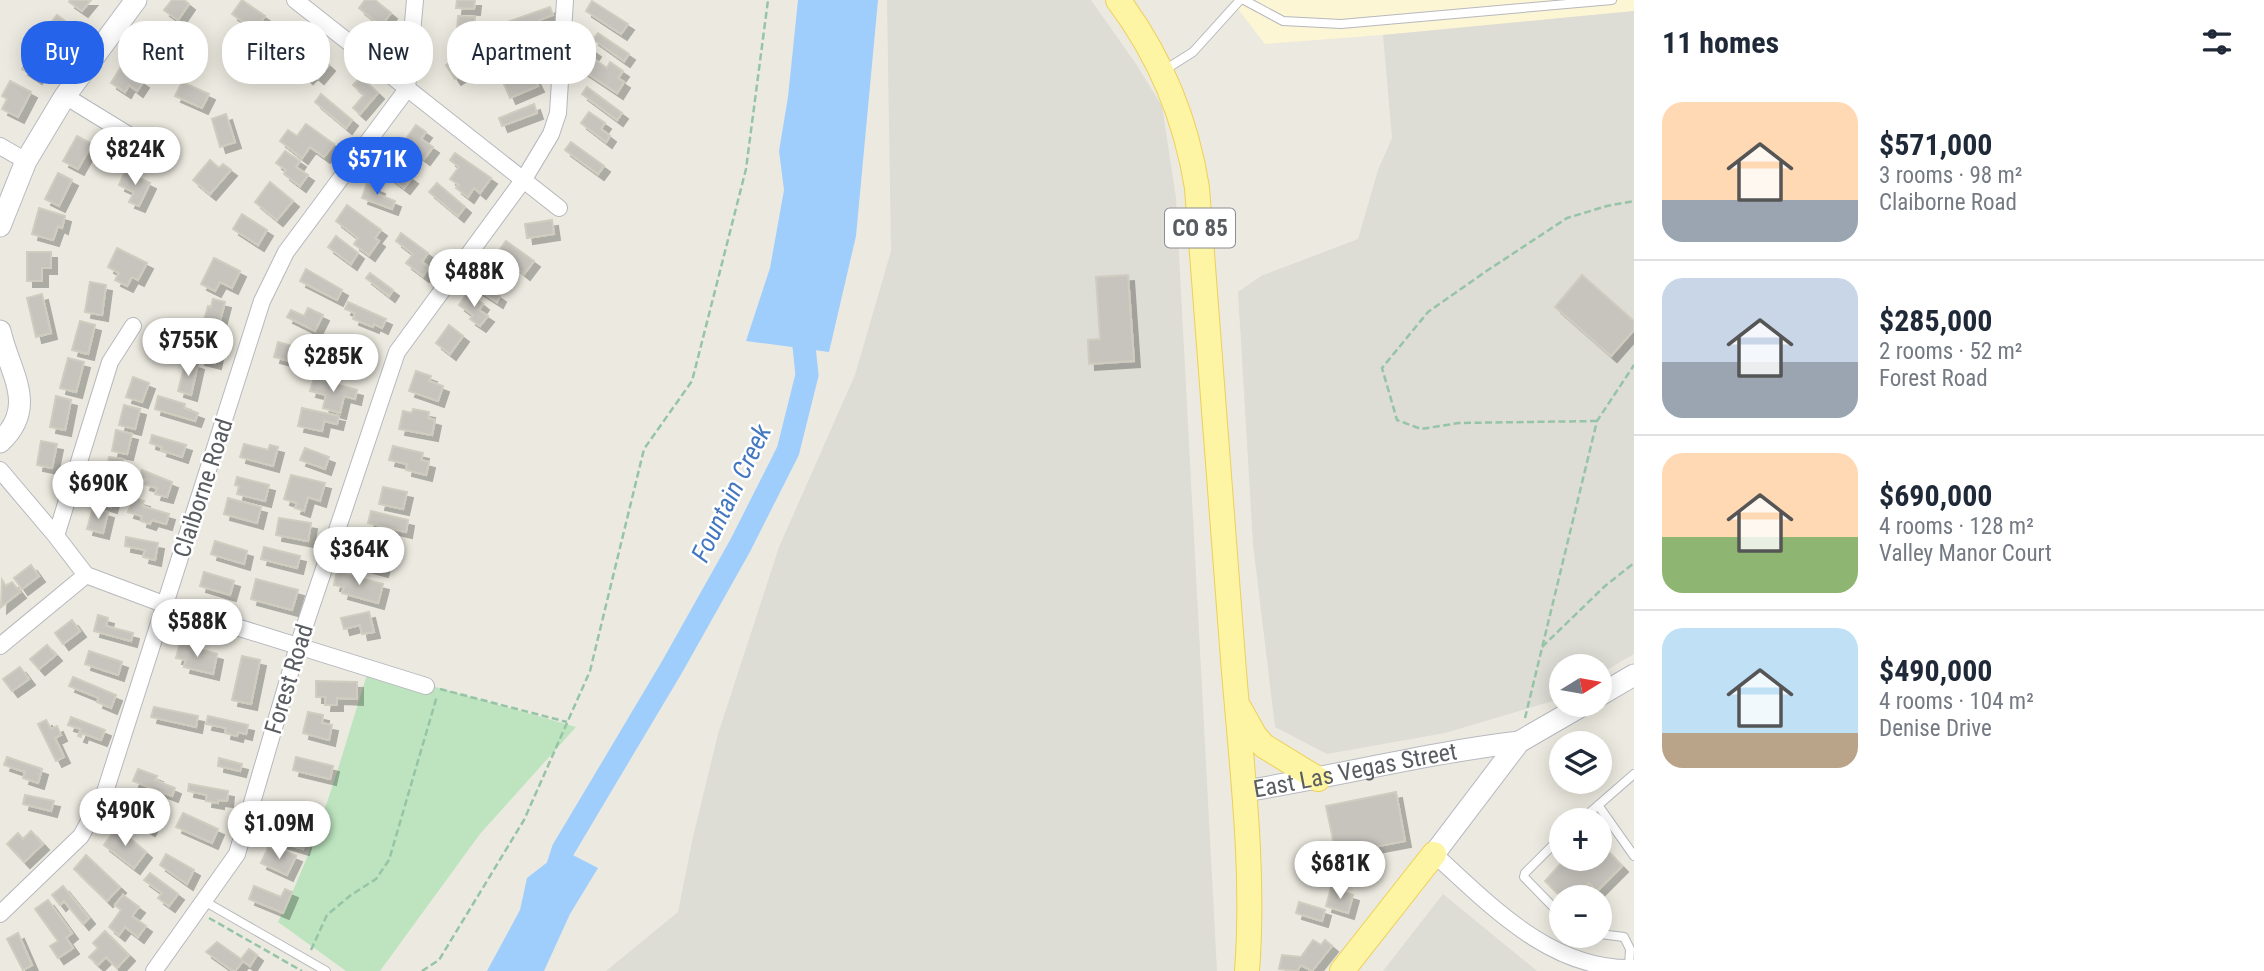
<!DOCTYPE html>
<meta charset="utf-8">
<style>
body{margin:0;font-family:"Roboto Condensed",sans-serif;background:#f6f6f7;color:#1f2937;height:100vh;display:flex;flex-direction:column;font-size:26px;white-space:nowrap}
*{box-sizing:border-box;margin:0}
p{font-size:23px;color:#747a83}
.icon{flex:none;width:38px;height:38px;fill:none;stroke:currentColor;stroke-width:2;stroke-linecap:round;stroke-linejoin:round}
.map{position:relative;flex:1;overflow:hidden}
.panel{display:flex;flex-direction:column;background:#fff;width:630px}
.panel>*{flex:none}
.hud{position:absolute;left:21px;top:21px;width:665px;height:63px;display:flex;gap:14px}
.needle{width:46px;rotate:79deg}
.controls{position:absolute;left:1549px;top:654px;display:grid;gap:14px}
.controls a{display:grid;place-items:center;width:63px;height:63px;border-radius:50%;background:#fff;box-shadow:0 4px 18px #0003;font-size:35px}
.price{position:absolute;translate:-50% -60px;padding:0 16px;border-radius:24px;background:#fff;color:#222;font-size:23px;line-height:46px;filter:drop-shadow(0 2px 4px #0008)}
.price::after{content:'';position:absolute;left:50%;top:42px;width:21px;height:16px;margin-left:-10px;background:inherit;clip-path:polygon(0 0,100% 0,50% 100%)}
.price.on{background:#2563eb;color:#fff}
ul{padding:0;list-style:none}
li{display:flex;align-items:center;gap:21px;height:175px;padding:0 28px}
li+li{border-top:2px solid #e0e1e3}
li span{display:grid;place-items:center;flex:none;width:196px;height:140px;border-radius:21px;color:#555}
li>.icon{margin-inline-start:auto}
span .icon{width:84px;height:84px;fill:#fffc;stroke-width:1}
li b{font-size:30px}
h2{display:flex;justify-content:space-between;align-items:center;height:84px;padding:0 28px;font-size:30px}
.pill{padding:0 24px;border-radius:28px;background:#fff;box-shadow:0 4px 18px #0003;font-size:24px;line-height:63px}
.pill.on{background:#2563eb;color:#fff}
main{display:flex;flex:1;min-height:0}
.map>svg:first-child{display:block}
.commercial{fill:#fdf6d4}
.industrial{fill:#dddcd5}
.green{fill:#bde4bf}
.water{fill:#9fcefd}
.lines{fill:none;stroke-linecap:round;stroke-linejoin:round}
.river{stroke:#9fcefd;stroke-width:23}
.building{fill:#c7c4be;stroke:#d0ccbf;stroke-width:2;filter:url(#shadow)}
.lane-casing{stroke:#b6b8bd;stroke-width:10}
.street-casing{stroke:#b6b8bd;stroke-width:18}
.secondary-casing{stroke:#b6b9bf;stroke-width:23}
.primary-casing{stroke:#eecf57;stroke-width:26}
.path{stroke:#96c4a7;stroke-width:2.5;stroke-dasharray:7 3.5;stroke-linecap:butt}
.lane{stroke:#fff;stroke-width:8}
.street{stroke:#fff;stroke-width:16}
.secondary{stroke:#fff;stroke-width:21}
.primary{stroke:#fdf5a4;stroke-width:24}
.labels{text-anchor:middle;stroke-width:5;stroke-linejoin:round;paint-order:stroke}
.shield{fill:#fff;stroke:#8b8d90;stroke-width:2}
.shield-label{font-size:23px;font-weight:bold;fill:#595c61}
.street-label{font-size:24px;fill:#595c61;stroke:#fff}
.water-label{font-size:26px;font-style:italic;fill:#4377c0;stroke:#fff}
</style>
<main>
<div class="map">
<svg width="1634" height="971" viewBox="0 0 1634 971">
<defs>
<filter id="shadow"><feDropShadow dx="6" dy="6" stdDeviation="0" flood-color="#0004"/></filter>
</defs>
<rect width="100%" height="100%" fill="#eceae0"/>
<path class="commercial" d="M1231 0H1634V11L1446 30 1265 44Z"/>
<path class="industrial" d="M887 0H1091L1136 64 1162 106 1176 198 1217 971H606L678 912 693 837 718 734 779 547 855 375 891 251Z
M1634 11V654L1600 674V667H1561V697L1553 701 1445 733 1327 754 1275 727 1253 544 1238 292 1261 276 1358 239 1378 170 1392 138 1383 35Z
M1443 894 1537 971H1383Z"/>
<path class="green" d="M369 668 576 727 480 834 380 971H346L278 922C319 842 342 754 369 668Z"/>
<path class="water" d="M798 0H878L856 236 829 352 746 341 770 268 784 190 779 151 788 97Z
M563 850 598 868 570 914 544 971H487L520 910 527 878Z"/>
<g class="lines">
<path class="river" d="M554 878 563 850 672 667 740 546 788 451 807 375 801 318"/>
</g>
<path class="building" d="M70 0H91L82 11 69 2Z
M172 0H184L189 4 178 20 164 10Z
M242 0 265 16 255 30 232 14Z
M365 0H375L391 13 381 26 359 8Z
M457 0H475L474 9 456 8Z
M592 1 628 24 621 34 586 11Z
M550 7 553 15 539 20 542 26 506 39 505 35 497 38 493 27Z
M57 15 72 26 53 50 41 41 46 34 44 32Z
M458 16 475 17 473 46 456 45Z
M276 25 299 41 286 59 273 50 276 45 267 38Z
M154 29 166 39 153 57 141 47Z
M598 33 629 54 624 61 593 39Z
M547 36 551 44 500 66 497 58Z
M585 44 595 51 591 57 607 68 610 62 623 71 618 78 624 82 617 93 581 69 587 62 577 55Z
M36 47 50 56 36 78 22 69Z
M309 47 329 65 318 78 312 73 307 78 293 65Z
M467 52 476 66 455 79 446 65Z
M121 67 143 82 137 91 129 85 125 92 111 83Z
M531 72 538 86 510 98 504 84Z
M361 77 378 93 360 114 353 108 364 95 353 85Z
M10 81 31 92 18 117 2 109 7 99 2 96Z
M182 82 209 94 202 108 175 96Z
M587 87 622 113 617 120 582 94Z
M321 94 352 120 346 128 315 102Z
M534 104 537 113 502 126 499 118Z
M589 112 605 123 601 129 610 136 606 142 581 123Z
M226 114 235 142 220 147 212 119Z
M306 124 334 144 324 157 310 147 302 158 280 141 288 130 297 136Z
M416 125 426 132 421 139 433 147 424 159 403 143Z
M77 136 92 144 78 169 63 161Z
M571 142 604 166 598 174 565 150Z
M285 151 300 161 296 167 308 175 300 186 284 174 286 170 276 163Z
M455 153 491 178 480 193 474 188 468 197 456 188 459 185 450 179 459 167 450 160Z
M210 160 219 168 223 164 231 170 210 194 193 180Z
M389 161 412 178 404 188 382 171Z
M125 171 150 183 139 206 129 202 134 192 119 185Z
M58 173 72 180 59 206 45 199Z
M270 182 293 201 277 220 255 202Z
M367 183 379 188 377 194 395 201 392 209 362 198Z
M437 183 465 207 458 216 429 192Z
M347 205 381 230 375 238 379 241 369 255 354 244 358 238 336 221Z
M39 208 65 216 62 228 58 226 53 240 32 234Z
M242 214 267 230 258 245 233 229Z
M552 220 554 234 527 238 525 224Z
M401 233 428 253 422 262 429 267 423 276 406 263 413 254 396 241Z
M336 236 358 253 351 264 328 247Z
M506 241 534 261 524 274 513 265 508 272 492 260Z
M117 248 147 263 138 280 132 277 127 286 115 280 119 273 108 267Z
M27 252H51V268H42V281H27Z
M214 258 240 271 232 288 220 282 215 291 201 284Z
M306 269 342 290 337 300 300 281Z
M370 273 393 290 389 296 366 278Z
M1128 275 1134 361 1089 364 1088 340 1100 339 1096 277Z
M1582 275 1634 321V330L1611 356 1555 307Z
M476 280 500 296 497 302 472 286Z
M90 282 106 285 102 315 85 312Z
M468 292 483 304 479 310 488 316 480 326 470 319 473 315 459 305Z
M42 294 51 333 36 337 27 298Z
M213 299 225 302 217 332 202 327 208 306 211 307Z
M348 302 386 319 382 328 374 324 373 327 353 319 355 313 345 309Z
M308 308 323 315 315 331 287 317 291 310 304 316Z
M80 321 95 325 88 354 72 350Z
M449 325 463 336 450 354 436 343Z
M335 340 364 352 360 361 346 356 343 362 328 356Z
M184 341 218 349 215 363 199 359 201 352 182 348Z
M278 342 309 351 305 365 274 357Z
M68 358 84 362 76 392 60 388Z
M186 360 198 364 191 395 178 391Z
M416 371 431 376 429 381 443 386 438 401 409 391Z
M133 377 149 383 142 402 126 397Z
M314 378 357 390 355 399 344 396 340 413 323 408 326 395 310 391Z
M56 396 71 400 65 430 50 427Z
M158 396 185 404 184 408 198 413 195 421 155 409Z
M124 405 140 409 135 429 119 425Z
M302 408 339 416 337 424 324 421 322 431 298 426Z
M413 409 429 412 428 418 435 420 432 435 399 429 403 411 412 413Z
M116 430 132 434 127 454 112 451Z
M152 435 186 445 182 457 161 450 162 447 150 443Z
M41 441 57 444 52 468 37 465Z
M244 444 268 450 270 445 278 447 273 466 240 457Z
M393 446 423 453 421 460 429 462 426 475 406 470 407 464 389 460Z
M305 448 329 457 325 469 300 460Z
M109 457 123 459 120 479 105 477Z
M142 470 172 482 167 497 155 494 157 488 144 484 146 479 140 478Z
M291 475 325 483 320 501 308 497 304 511 295 508 297 503 284 499Z
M237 477 269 485 265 501 237 494 239 486 235 485Z
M100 485 116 490 111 507 95 502Z
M383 487 407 492 403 509 379 504Z
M133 498 144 501 142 506 169 514 166 524 152 520 150 524 141 521 142 516 128 512Z
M228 498 261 507 257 523 224 514Z
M93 508 108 512 103 533 87 529Z
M371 511 408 520 406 532 368 523Z
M279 518 311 523 308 541 276 535Z
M126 537 158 543 155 560 143 557 145 550 125 546Z
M365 538 375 540 372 554 386 557 382 571 353 563 357 544 363 545Z
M215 541 247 551 244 564 211 554Z
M264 547 300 556 297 568 261 559Z
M31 565 39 576 22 589 14 578Z
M204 572 234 581 230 595 200 586Z
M337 572 383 584 378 603 342 593 344 587 334 585Z
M256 579 298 590 292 610 251 599Z
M2 580 6 586 12 582 20 592 1 607Z
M369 612 374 632 362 634 360 625 344 629 341 618Z
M98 615 108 618 106 626 133 633 131 641 94 631Z
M72 620 80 631 63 644 55 633Z
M180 643 217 654 213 674 184 667 186 660 176 658Z
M47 645 56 655 39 669 30 659Z
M89 651 122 662 118 675 85 664Z
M242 656 260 660 251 704 232 700Z
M20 667 29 679 12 691 3 679Z
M73 677 116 695 111 708 97 702 99 698 69 686Z
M316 681 357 682V699L337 698V705H325L326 697H316Z
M154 707 198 716 196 727 151 717Z
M308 712 323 715 322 723 332 725 329 740 303 733Z
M208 716 248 725 246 734 238 732 237 736 225 733 226 728 206 724Z
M71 717 105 730 101 740 82 733 81 737 78 736 81 729 68 725Z
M46 720 51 729 57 726 61 735 55 738 64 757 56 761 38 724Z
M7 757 42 769 38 783 23 778 25 772 4 765Z
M296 757 333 766 330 779 293 770Z
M219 758 242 764 240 771 218 766Z
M138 769 157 776 155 780 175 788 172 796 133 781Z
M189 784 228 791 227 801 218 800V803L206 801 207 795 188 791Z
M1396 792 1405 841 1336 854 1326 806Z
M25 795 54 801 51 811 23 804Z
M130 799 138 804 140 799 151 805 148 809 157 815 149 830 121 813Z
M183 813 218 829 212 843 176 827Z
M274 824 289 828 287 836 296 838 298 833 307 835 303 849 270 839Z
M117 827 146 852 134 868 104 845Z
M31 831 43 844 24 862 7 844 18 833 23 839Z
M1600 843 1622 866 1597 891 1589 883 1574 898H1562L1545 881 1565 859H1600Z
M268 848 278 853 280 849 296 856 287 875 261 863Z
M166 854 194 870 187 884 160 865Z
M86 855 120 887 107 901 74 869Z
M150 873 178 894 169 906 158 898 162 893 144 880Z
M63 886 89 918 83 924 64 901 60 905 52 895Z
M254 886 281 897 285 889 292 892 283 913 249 899Z
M1331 888 1353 895 1348 913 1326 906Z
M123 895 139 907 132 916 146 926 138 937 125 927 119 935 109 927 121 910 115 905Z
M48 900 72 933 66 938 73 948 58 958 50 946 58 941 35 909Z
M1299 902 1325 910 1322 921 1296 913Z
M105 931 129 955 117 968 106 957 98 965 89 957 98 948 93 943Z
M18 933 32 965 23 970 7 939Z
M1313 940 1321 945 1325 940 1332 946 1312 971 1301 965 1297 971 1279 969 1282 955 1301 957Z
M217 942 241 959 249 949 257 955 250 966 243 961 235 971H233L206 952Z"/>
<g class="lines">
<g class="lane-casing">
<path id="lane" d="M1244 0 1283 21 1341 24 1612 0
M1163 71 1193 52 1240 0
M1598 805 1634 856
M1580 821 1634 774
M1561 837 1525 873 1524 877 1561 915
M204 901 326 971
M1600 934 1624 937 1630 949 1629 969"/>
</g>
<g class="street-casing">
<path id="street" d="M295 0 559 208
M65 96 145 145H162
M0 146 26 161
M0 470 56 536 86 575 166 605 426 686
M56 536 110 362 133 326
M0 646 86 575
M1434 854C1489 904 1551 971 1634 968
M0 914 81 836 105 792 262 301 286 252 407 89 415 0
M154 971 237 854 298 646 397 352 524 179 551 134 558 113 565 0"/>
</g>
<g class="secondary-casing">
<g id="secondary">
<path d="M0 226 26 161 65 96 136 0"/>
<path d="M0 331C9 372 39 406 0 442"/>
<path d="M1600 695 1634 675"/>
<path id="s1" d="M1245 791C1337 776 1427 753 1519 742"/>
<path d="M1434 854 1519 742 1583 705"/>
</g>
</g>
<g class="primary-casing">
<path id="primary" d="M1118 0C1160 56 1186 118 1197 188 1209 345 1221 502 1233 659 1241 762 1255 867 1247 971
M1240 709 1255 736 1264 746 1318 779
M1342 971 1434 854"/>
</g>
<path class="path" d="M1597 421 1459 423 1421 429 1397 420 1382 368 1428 312 1485 272 1567 218 1607 206 1634 201
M1542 647 1605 586 1634 563
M440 689 567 722
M1525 718 1597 421 1634 365
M209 918 302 971
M311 950 327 915 351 895 376 879 389 860 437 696
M422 971 439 960 524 820 590 671 644 449 692 381 746 169 768 0"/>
<use href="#lane" class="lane"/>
<use href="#street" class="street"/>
<use href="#secondary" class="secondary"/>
<use href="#primary" class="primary"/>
</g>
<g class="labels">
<rect class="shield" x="1165" y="208.5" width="70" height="39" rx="5"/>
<g class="shield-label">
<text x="1200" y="236">CO 85</text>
</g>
<g class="street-label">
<text transform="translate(203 488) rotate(-72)" y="8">Claiborne Road</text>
<text transform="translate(289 679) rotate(-73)" y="8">Forest Road</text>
<text dy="8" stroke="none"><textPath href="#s1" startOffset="112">East Las Vegas Street</textPath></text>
</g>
<g class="water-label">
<text transform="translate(731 493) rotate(-64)" y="9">Fountain Creek</text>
</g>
</g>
</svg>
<div class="controls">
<a><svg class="needle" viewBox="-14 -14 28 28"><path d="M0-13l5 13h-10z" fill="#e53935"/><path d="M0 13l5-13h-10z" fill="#747a83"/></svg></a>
<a><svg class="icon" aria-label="layers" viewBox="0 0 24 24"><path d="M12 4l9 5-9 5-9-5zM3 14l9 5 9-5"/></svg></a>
<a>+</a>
<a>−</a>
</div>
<b class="price" style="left:135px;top:187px">$824K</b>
<b class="price on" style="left:377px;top:197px">$571K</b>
<b class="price" style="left:474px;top:309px">$488K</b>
<b class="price" style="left:188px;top:378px">$755K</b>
<b class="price" style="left:333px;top:394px">$285K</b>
<b class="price" style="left:98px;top:521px">$690K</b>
<b class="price" style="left:359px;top:587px">$364K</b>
<b class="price" style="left:197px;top:659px">$588K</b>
<b class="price" style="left:125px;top:848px">$490K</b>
<b class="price" style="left:279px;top:861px">$1.09M</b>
<b class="price" style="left:1340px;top:901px">$681K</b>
<div class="hud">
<a class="pill on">Buy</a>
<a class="pill">Rent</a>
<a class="pill">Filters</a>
<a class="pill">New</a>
<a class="pill">Apartment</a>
</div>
</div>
<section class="panel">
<h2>11 homes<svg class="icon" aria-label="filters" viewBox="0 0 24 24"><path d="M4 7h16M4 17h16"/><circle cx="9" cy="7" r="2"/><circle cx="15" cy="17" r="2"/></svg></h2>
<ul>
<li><span style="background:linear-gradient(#ffd9b3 70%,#9aa5b1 0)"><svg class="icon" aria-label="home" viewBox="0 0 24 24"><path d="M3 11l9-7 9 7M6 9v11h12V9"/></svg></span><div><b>$571,000</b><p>3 rooms · 98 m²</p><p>Claiborne Road</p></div></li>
<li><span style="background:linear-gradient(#c9d6e8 60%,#9aa5b1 0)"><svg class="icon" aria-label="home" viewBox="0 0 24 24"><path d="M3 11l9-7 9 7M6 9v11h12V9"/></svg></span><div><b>$285,000</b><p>2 rooms · 52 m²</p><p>Forest Road</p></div></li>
<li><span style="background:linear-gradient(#ffd9b3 60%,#8fb573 0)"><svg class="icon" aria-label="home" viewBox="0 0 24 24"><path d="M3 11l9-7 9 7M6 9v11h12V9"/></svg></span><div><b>$690,000</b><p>4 rooms · 128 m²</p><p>Valley Manor Court</p></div></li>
<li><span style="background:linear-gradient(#bfe0f5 75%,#b9a48a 0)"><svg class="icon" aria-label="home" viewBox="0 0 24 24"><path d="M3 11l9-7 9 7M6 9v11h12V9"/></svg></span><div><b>$490,000</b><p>4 rooms · 104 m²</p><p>Denise Drive</p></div></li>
</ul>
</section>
</main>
